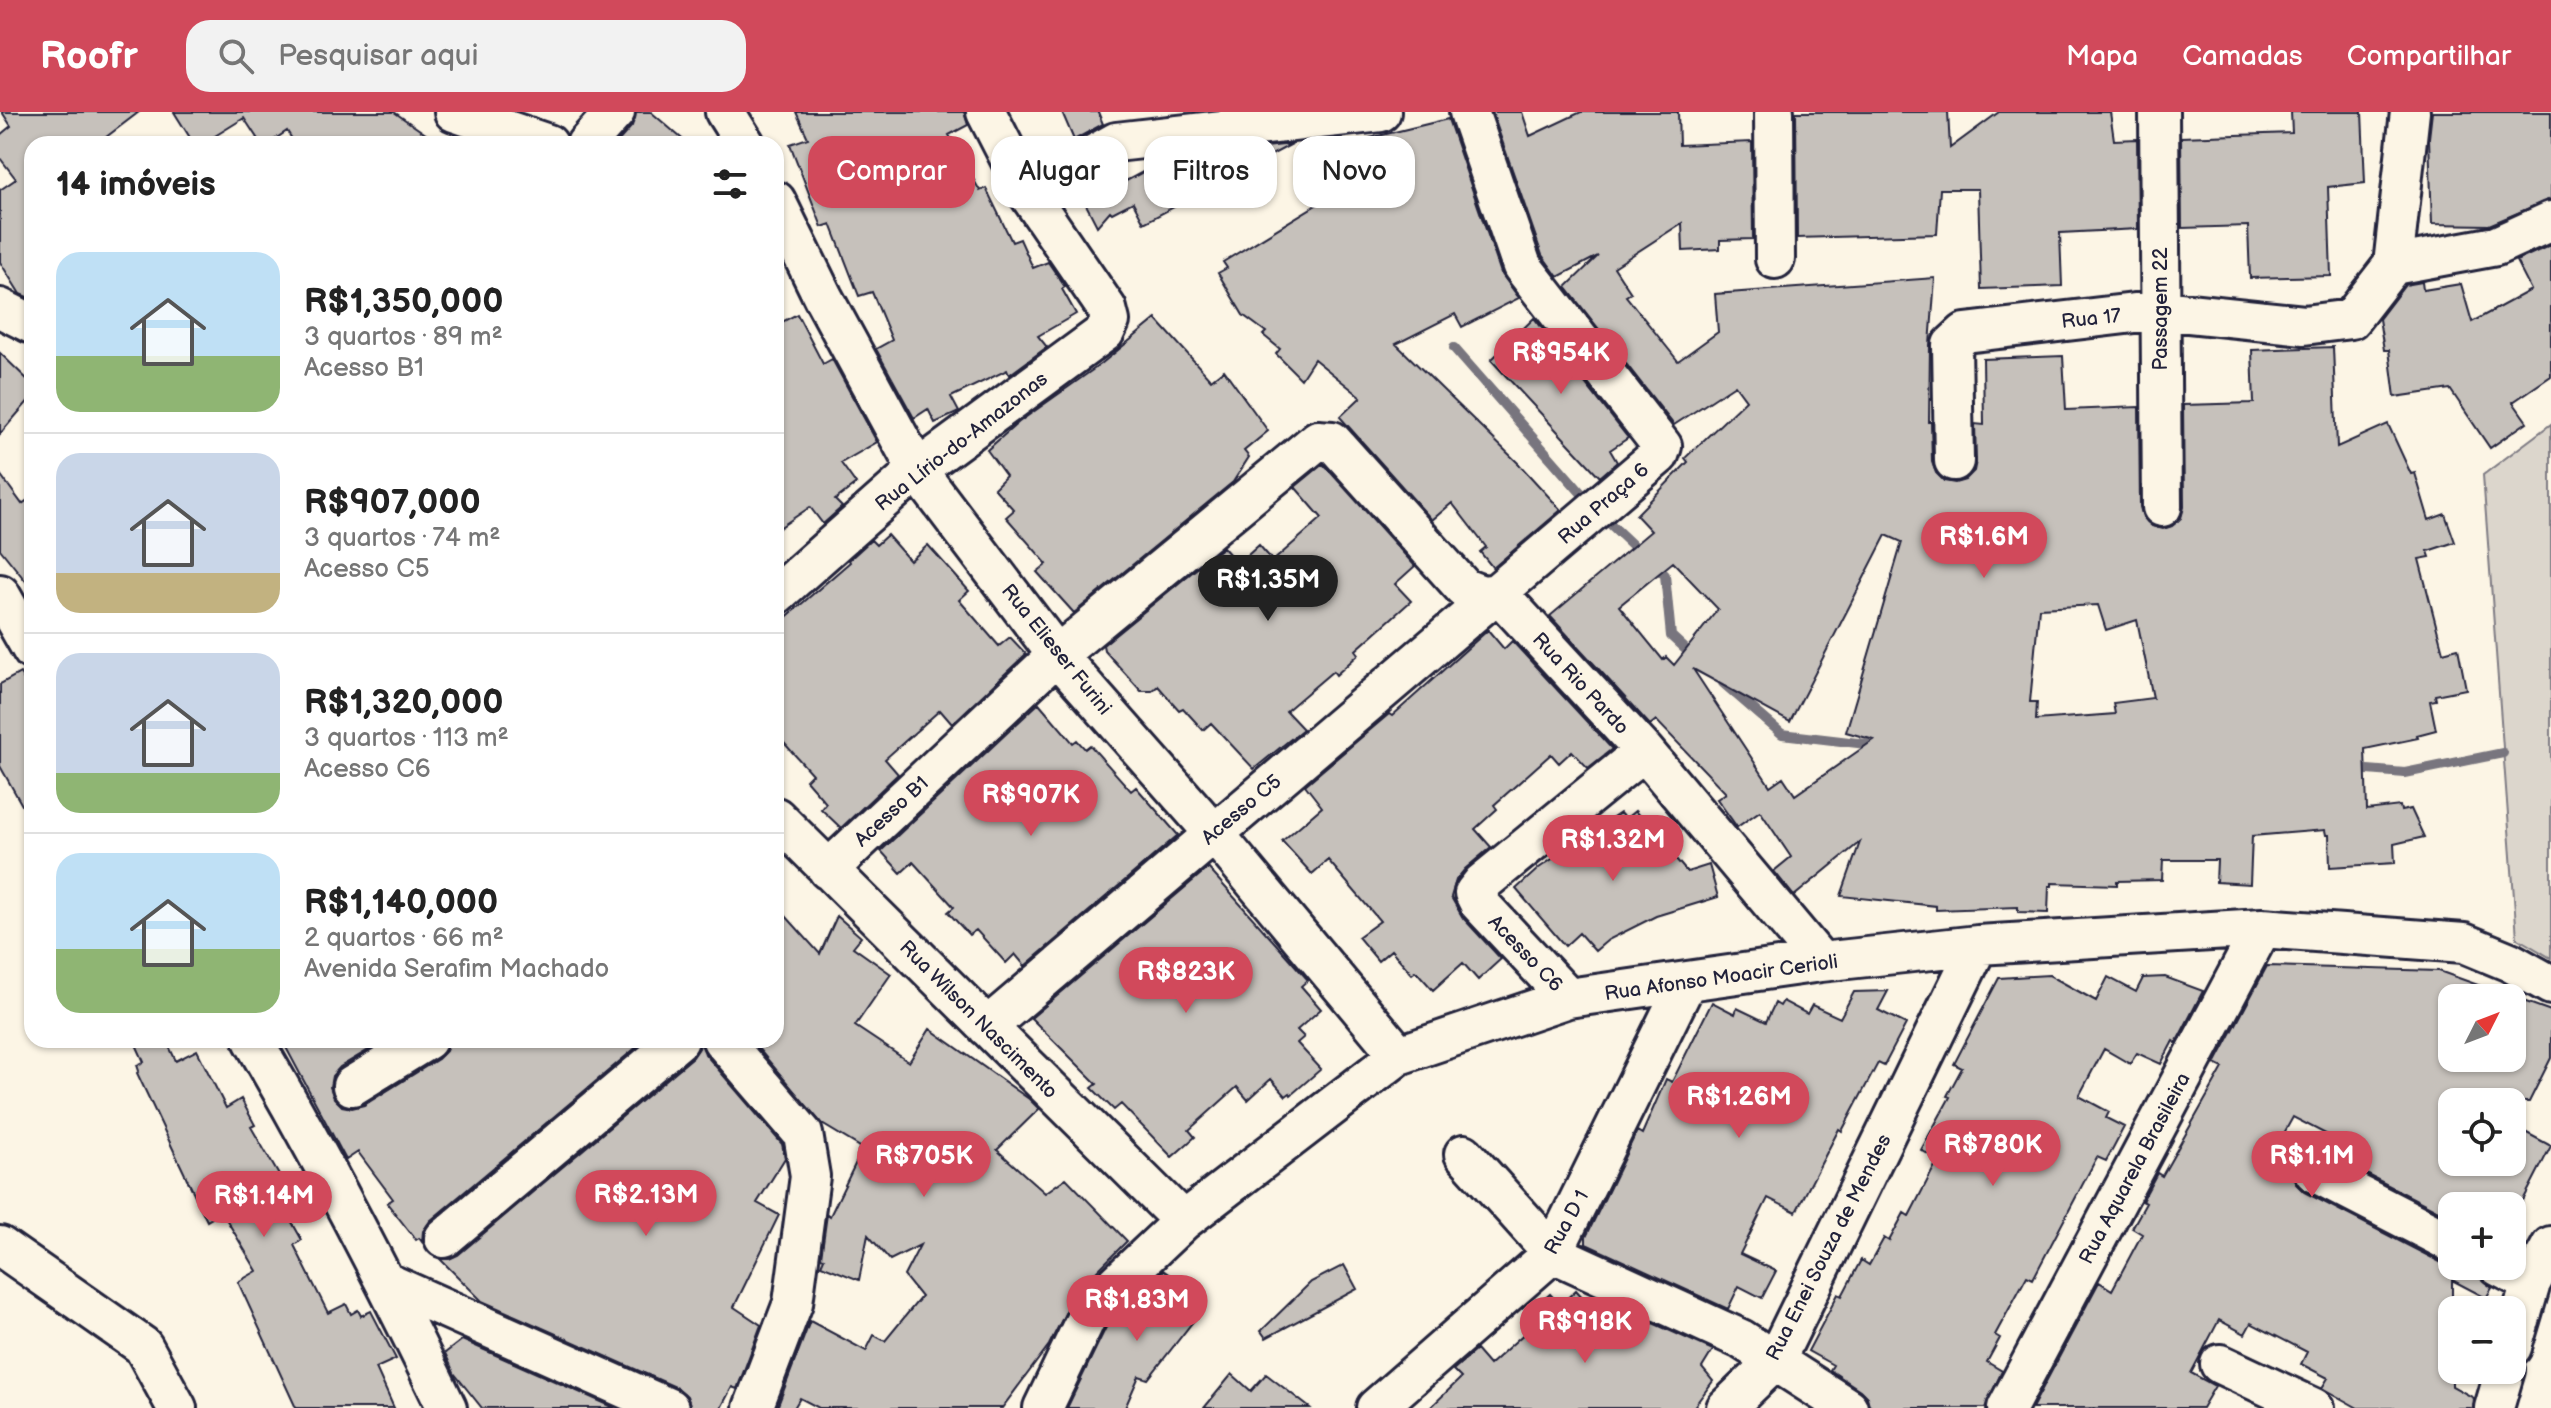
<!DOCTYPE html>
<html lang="pt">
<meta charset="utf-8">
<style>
body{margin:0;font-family:"Balsamiq Sans",sans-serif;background:#f2f2f2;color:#222;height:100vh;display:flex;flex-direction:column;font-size:30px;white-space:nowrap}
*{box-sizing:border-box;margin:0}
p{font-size:26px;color:#767676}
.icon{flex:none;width:44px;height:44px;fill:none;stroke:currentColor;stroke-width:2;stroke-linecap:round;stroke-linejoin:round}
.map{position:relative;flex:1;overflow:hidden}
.drawer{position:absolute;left:24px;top:24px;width:760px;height:912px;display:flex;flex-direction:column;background:#fff;border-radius:24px;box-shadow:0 2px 6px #0004}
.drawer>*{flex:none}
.hud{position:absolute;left:808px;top:24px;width:760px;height:72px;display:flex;gap:16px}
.needle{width:52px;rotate:48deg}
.buttons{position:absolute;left:2438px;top:872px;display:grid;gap:16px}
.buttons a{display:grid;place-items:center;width:88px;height:88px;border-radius:16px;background:#fff;box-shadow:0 2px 6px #0004;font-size:40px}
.price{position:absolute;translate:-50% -68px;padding:0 18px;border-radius:28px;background:#d1495b;color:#fff;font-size:26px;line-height:52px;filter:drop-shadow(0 2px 4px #0008)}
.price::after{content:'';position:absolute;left:50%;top:48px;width:24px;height:18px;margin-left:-12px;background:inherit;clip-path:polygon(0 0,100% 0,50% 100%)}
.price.active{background:#222;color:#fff}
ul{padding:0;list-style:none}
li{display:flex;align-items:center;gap:24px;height:200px;padding:0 32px}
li+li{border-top:2px solid #e0e0e0}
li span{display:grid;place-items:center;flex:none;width:224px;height:160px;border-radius:24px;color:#555}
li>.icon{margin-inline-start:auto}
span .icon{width:96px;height:96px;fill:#fffc;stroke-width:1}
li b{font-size:34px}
h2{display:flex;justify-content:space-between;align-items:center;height:96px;padding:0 32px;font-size:34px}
.chip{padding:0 28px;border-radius:24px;background:#fff;box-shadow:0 2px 6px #0004;font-size:28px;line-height:72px}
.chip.active{background:#d1495b;color:#fff}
header{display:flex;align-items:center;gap:48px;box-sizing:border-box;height:112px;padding:0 40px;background:#d1495b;color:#fff}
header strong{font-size:38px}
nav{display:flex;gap:44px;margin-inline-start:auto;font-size:28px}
.search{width:560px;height:72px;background:#f2f2f2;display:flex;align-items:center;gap:20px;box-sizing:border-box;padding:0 28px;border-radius:24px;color:#767676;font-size:30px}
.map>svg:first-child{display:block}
.green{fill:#dcd6cc;stroke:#7f7c84;stroke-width:2}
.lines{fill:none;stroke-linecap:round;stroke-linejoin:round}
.stream{stroke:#78757e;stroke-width:10}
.building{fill:#c6c1bb;stroke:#22223b;stroke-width:2;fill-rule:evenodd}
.minor-casing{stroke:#22223b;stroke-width:44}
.minor{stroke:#fcf5e5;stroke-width:38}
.labels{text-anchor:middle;stroke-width:8;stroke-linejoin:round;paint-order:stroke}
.street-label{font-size:20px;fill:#22223b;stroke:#fcf5e5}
</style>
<header>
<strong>Roofr</strong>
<div class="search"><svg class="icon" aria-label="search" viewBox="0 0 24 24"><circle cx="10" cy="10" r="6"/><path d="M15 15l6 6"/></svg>Pesquisar aqui</div>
<nav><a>Mapa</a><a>Camadas</a><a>Compartilhar</a></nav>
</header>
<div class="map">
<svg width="2551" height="1296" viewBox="0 0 2551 1296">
<rect width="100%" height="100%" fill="#fcf5e5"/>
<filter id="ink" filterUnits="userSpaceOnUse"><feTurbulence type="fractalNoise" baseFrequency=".0125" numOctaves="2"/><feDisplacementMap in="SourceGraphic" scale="16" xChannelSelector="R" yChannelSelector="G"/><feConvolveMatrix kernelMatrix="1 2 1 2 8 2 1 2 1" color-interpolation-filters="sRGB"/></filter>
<g filter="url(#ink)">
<path class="green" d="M2551 312V846L2517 826 2483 363Z"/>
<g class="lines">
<path class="stream" d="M1454 236 1590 391
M1601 403 1641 441
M1653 452 1665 463 1671 524 1696 547
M1723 571 1782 622 1883 634
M2355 657 2405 661 2503 641"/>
</g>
<path class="building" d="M2 0H139L97 32H32V187L20 182 0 150V78L16 67 0 46V23L11 14Z
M174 0H394L440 32H295L287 19 268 32H261L244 6 202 32H194Z
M636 0H651L688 32H616L632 14Z
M796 0H964L968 13 949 23 980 79 986 76 1012 130 1020 127 1033 156 1048 150 1065 175 1062 177 1076 202 1038 224 1047 235 1009 263 1007 258 951 285 959 300 935 311 928 297 914 306 876 237 892 228 872 180 859 184 831 112 822 115 790 32 808 26Z
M1062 0H1098L1103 12 1074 28Z
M1492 0H1522L1530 24 1581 0H1678L1679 33 1752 30 1753 127 1720 128V137L1683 139 1682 111 1614 155 1631 181 1626 184 1678 249 1718 220 1715 182 1935 166 1930 233 1929 310H1931L1932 350 1936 361 1944 369 1955 371 1965 368 1974 359 1976 349 1975 312 1984 313 1983 247 2063 244 2066 298 2139 295 2140 395 2143 405 2152 414 2163 417 2172 414 2181 406 2184 395 2183 293 2254 291 2252 238 2333 235 2337 335 2388 312 2411 362 2415 361 2429 408 2445 402 2455 430 2428 439 2430 445 2419 447 2443 540 2458 536 2466 577 2435 583 2436 588 2430 589 2436 618 2417 623 2418 626 2365 637 2367 698 2400 694 2401 699 2411 697 2424 725 2394 732 2395 751 2330 755 2329 723H2326L2325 718 2252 724 2250 772 2216 770 2217 748H2163L2162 768 2117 769V773L2052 771V774H2049L2048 801 2018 800V795L1936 798V794L1841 784 1860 730 1794 784 1774 759 1791 745 1760 699 1737 715 1717 687 1726 681 1656 608 1650 613 1550 504 1651 419 1636 403 1688 350 1685 346 1746 288 1735 273 1674 313 1566 175 1598 144 1558 165 1542 143ZM1886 423 1902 430 1846 620 1874 628 1795 683 1783 665 1770 674 1693 557 1790 610ZM1673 450 1718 497 1674 553 1666 545 1663 548 1619 494ZM2098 493 2106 518 2137 508 2153 586 2113 591 2115 602 2036 608 2037 590H2030L2039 496Z
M1796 0H1948L1950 36 1999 0H2110L2114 28 2137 27 2138 117 2060 121 2062 174 1981 177 1978 77H1940L1937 122 1797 126Z
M2291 0H2362L2365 71 2328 75 2331 164 2250 166 2248 114 2182 116 2181 25 2292 21Z
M2432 0H2551V87L2489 113 2432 112 2429 26Z
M1448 7 1501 161 1519 186 1462 215 1455 202 1396 232 1518 351 1561 398 1493 456 1480 440 1486 435 1452 391 1432 408 1340 305 1361 285 1314 247 1301 267 1276 242 1280 237 1263 223 1266 220 1243 203 1218 161 1227 156 1223 150 1383 52 1370 26Z
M1292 32 1144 111 1133 90 1112 101 1110 99 1097 114 1078 77 1119 53 1126 69 1169 46Z
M2551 133V264L2513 290 2527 310 2490 336 2450 277 2395 285 2389 238H2384L2379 207 2405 173 2422 170 2423 178 2461 172 2472 210 2531 178 2516 149Z
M797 202 823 252 832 247 877 330 841 351 856 372 835 388 842 395 823 412 810 395 776 418V213Z
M1534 206 1628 326 1610 338 1617 350 1600 365 1491 248Z
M1156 207 1211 268 1224 258 1268 319 1244 339 1249 345 1233 370 1074 501 1037 460 1047 452 1006 405 1014 398 994 376 1006 364 987 338 1019 310 1101 252Z
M0 241 32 272V285L0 322Z
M1323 352 1415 454 1395 472 1411 489 1356 538 1359 542 1336 563 1333 559 1286 599 1303 617 1254 657 1211 611 1203 618 1183 596 1179 598 1158 574 1152 579H1141L1104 538 1103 533 1223 435 1238 452 1259 433 1273 449 1322 406 1295 375Z
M0 362 22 392 32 385V477L0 437Z
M887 423 910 449 928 433 969 479 959 488 999 534 1010 525 1026 542 952 612 940 598 885 647 898 662 841 716 821 697 826 691 806 668 812 662 776 622V514L850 450 849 448 871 428 876 433Z
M1488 518 1504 537 1512 529 1612 637 1588 656 1572 639 1559 651 1551 642 1494 693 1497 697 1475 717 1491 735 1465 757 1456 768 1451 785 1463 806 1501 847 1478 868 1463 851 1433 878 1416 859 1412 862 1391 838 1378 849 1358 825 1380 809 1328 748 1312 762 1282 729 1322 695 1305 673 1389 602 1392 604Z
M20 561 32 581V711L0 654V572Z
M1039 591 1073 631 1077 628 1085 637 1090 633 1131 679 1136 675 1178 723 1025 854 1015 842 1006 851 976 818 969 823 948 800 954 795 913 750 901 761 881 739Z
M1635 699 1687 760 1709 753 1718 785 1656 804 1608 828 1595 839 1579 821 1565 834 1516 777 1539 756 1620 701 1625 707Z
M1208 756 1308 868 1301 874 1321 897 1297 918 1304 925 1297 931 1321 957 1291 983 1290 981 1286 984 1271 967 1248 988 1237 975 1189 1018 1195 1025 1172 1045 1121 992 1114 998 1092 976 1097 972 1031 906Z
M776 793 820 842 837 804 861 825 853 835 891 862 855 914 909 950 930 917 1029 987 1039 997 997 1038 1045 1081 1066 1066 1127 1129 1076 1180 1049 1233 1002 1296H819L800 1286 794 1296H777L810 1209 866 1239 874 1223 885 1229 921 1185 904 1164 920 1133 890 1148 868 1123 859 1168 821 1153 824 1146 821 1145 827 1102 830 1104 861 1040 858 1039 860 1035 822 1012 751 928H776Z
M2267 854 2439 859 2503 882V886H2452V946H2512V885L2551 899V946L2529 990H2452V1050H2512V1013L2551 1034 2512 1110V1094H2452V1106L2339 1048 2347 1033 2293 1005 2268 1050 2293 1063 2296 1072 2304 1080 2442 1151 2452 1154H2476L2480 1166 2492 1176 2486 1186 2452 1168V1274L2474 1286 2473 1296H2358L2322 1276 2328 1266 2301 1252 2307 1240 2251 1211 2245 1222 2219 1208 2191 1261 2215 1274 2202 1296H2032L2099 1170 2112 1178 2142 1122 2132 1116 2146 1091 2142 1089 2157 1061 2162 1064 2223 956 2215 952Z
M2049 863 2096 889 2108 865 2136 880 2143 866 2165 865 2203 879 2176 931 2173 929 2161 952 2137 941 2130 952 2104 937 2079 984 2109 1000 2106 1006 2124 1015 2106 1049 2097 1045 2033 1167 2027 1164 1995 1223 2000 1226 1987 1250 2002 1259 1985 1296H1876L1869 1293 1867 1285 1860 1278 1830 1258 1833 1253 1808 1239 1838 1182 1842 1184 1861 1148 1869 1153 1884 1126 1889 1129 1904 1101 1909 1104 1938 1048 1921 1038 1950 985 1947 984 1962 956 1954 952 1999 866Z
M1888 879 1878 898 1906 912 1884 954 1878 951 1842 1019 1839 1017 1796 1100 1768 1086 1740 1142 1776 1159 1762 1186 1739 1174 1728 1197 1586 1132V1125L1637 1019 1642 1022 1666 967 1672 970 1712 890 1735 902 1737 896 1766 910 1775 891 1780 894 1783 889 1807 902 1812 893 1840 906 1854 880Z
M134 928H166L176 949 197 938 226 996 241 987 255 1013 251 1015 284 1072 274 1078 302 1128 294 1133 328 1201 346 1192 351 1202 358 1198 361 1204 371 1199 396 1247 376 1256 394 1296H296L238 1170 257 1159 222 1100 207 1109 137 961 139 959 137 953 144 950Z
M282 928H385L340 955 332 964 330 975 334 986 342 994 352 996 364 993 438 947 446 939 449 928H645L430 1109 423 1119 422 1130 419 1126 416 1128 387 1091 393 1087 358 1040 346 1048Z
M701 928 705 942 782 1032 785 1046 757 1091 779 1103 734 1195 761 1213 737 1277 732 1275 721 1296H691L687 1284 678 1276 482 1189 440 1147H449L458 1143 693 945 699 936Z
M1344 1153 1357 1177 1266 1226 1261 1219 1311 1170Z
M1163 1158 1206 1189 1205 1194 1148 1267 1139 1264 1125 1296H1067L1109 1209Z
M1576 1178 1608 1214 1626 1199 1713 1238 1702 1256 1713 1269 1693 1296H1430L1461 1266 1453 1258 1476 1238 1489 1253 1536 1211 1527 1202 1550 1182 1560 1193Z
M462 1228 615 1296H482L454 1261 445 1241Z
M1232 1262 1251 1279 1266 1262 1310 1296H1204Z"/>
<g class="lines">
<g class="minor-casing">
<path id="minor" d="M454 0 548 32
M725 0 745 32
M1774 0 1775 147
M2159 0 2162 395
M586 32 615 0
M1027 80 1116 30 1381 0
M776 89 823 185 917 358 1057 543 1213 720 1399 943
M2393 153 2496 134 2551 109
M0 196 32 212
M1954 349 1952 233 1965 221 2160 198 2304 213 2351 207 2393 153 2410 0
M1498 481 1644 639 1821 850
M0 482 32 538
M776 483 917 358 1105 220 1110 209 1107 197 1027 80 986 0
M776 705 1183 1109
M828 758 1057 543 1318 328 1332 329 1464 476 1482 483 1498 481
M1568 886 1479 791 1474 781 1482 771 1644 639
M987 915C1210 723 1436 535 1659 343L1662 334 1522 154 1469 0
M253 928C323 1048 387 1171 447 1296
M722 928 803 1022 810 1064 793 1191 753 1296
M352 974 427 928
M1464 1042 1553 1141 1741 1227 1848 1296
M2314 1060 2452 1131
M444 1126 679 928
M0 1134 143 1234 177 1296
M2498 1154 2531 1171
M386 1170 669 1296
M2512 1235 2531 1171 2551 1134
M2220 1252 2314 1296
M1043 1296 1091 1196 1183 1109 1399 943 1568 886 1821 850 1978 833 2262 816 2464 831 2510 850 2551 873
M1376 1296 1553 1141 1686 871
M1726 1296 1775 1249 1978 833
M2007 1296 2262 816
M2494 1296 2505 1258"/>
</g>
<use href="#minor" class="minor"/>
</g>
</g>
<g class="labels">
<g class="street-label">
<text transform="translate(2160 197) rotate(-90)" y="7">Passagem 22</text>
<text transform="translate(2091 206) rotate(-6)" y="7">Rua 17</text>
<text transform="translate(961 329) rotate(-38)" y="7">Rua Lírio-do-Amazonas</text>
<text transform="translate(1603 391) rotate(-41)" y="7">Rua Praça 6</text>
<text transform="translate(1057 537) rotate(51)" y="7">Rua Elieser Furini</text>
<text transform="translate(1581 571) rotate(47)" y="7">Rua Rio Pardo</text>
<text transform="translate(1241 697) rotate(-40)" y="7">Acesso C5</text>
<text transform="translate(891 699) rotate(-43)" y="7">Acesso B1</text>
<text transform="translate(1526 841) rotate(46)" y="7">Acesso C6</text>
<text transform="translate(1721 865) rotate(-8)" y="7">Rua Afonso Moacir Cerioli</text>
<text transform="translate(979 907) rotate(45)" y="7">Rua Wilson Nascimento</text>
<text transform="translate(2134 1056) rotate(-62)" y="7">Rua Aquarela Brasileira</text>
<text transform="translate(1566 1110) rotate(-61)" y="7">Rua D 1</text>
<text transform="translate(1828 1135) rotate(-63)" y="7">Rua Enei Souza de Mendes</text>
</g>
</g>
</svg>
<div class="buttons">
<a><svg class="needle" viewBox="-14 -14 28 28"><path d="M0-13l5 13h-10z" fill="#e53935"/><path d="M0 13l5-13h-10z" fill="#767676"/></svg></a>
<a><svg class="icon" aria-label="locate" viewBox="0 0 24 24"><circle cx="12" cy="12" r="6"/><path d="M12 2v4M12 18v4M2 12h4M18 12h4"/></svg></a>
<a>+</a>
<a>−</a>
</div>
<b class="price" style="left:1561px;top:284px">R$954K</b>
<b class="price" style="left:1984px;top:468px">R$1.6M</b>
<b class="price active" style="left:1268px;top:511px">R$1.35M</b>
<b class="price" style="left:1031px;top:726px">R$907K</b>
<b class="price" style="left:1613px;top:771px">R$1.32M</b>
<b class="price" style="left:1186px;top:903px">R$823K</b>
<b class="price" style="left:1739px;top:1028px">R$1.26M</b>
<b class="price" style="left:1993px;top:1076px">R$780K</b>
<b class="price" style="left:924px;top:1087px">R$705K</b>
<b class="price" style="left:2312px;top:1087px">R$1.1M</b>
<b class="price" style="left:646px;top:1126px">R$2.13M</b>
<b class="price" style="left:264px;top:1127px">R$1.14M</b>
<b class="price" style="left:1137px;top:1231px">R$1.83M</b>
<b class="price" style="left:1585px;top:1253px">R$918K</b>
<div class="hud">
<a class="chip active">Comprar</a>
<a class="chip">Alugar</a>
<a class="chip">Filtros</a>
<a class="chip">Novo</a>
</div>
<section class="drawer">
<h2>14 imóveis<svg class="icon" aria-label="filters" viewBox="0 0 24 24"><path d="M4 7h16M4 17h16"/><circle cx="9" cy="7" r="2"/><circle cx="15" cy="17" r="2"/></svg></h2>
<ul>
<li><span style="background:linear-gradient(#bfe0f5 65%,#8fb573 0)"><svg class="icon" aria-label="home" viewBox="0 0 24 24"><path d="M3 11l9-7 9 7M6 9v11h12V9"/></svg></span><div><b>R$1,350,000</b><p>3 quartos · 89 m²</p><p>Acesso B1</p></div></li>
<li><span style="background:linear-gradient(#c9d6e8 75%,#c2b280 0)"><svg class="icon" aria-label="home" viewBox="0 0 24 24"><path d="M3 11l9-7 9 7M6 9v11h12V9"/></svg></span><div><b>R$907,000</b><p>3 quartos · 74 m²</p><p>Acesso C5</p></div></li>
<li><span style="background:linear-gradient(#c9d6e8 75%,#8fb573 0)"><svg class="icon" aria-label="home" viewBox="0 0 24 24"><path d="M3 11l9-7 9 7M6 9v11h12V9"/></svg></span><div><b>R$1,320,000</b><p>3 quartos · 113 m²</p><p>Acesso C6</p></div></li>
<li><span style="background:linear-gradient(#bfe0f5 60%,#8fb573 0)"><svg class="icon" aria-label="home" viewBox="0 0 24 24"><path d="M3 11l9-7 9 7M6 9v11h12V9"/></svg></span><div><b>R$1,140,000</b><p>2 quartos · 66 m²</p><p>Avenida Serafim Machado</p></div></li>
</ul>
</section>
</div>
